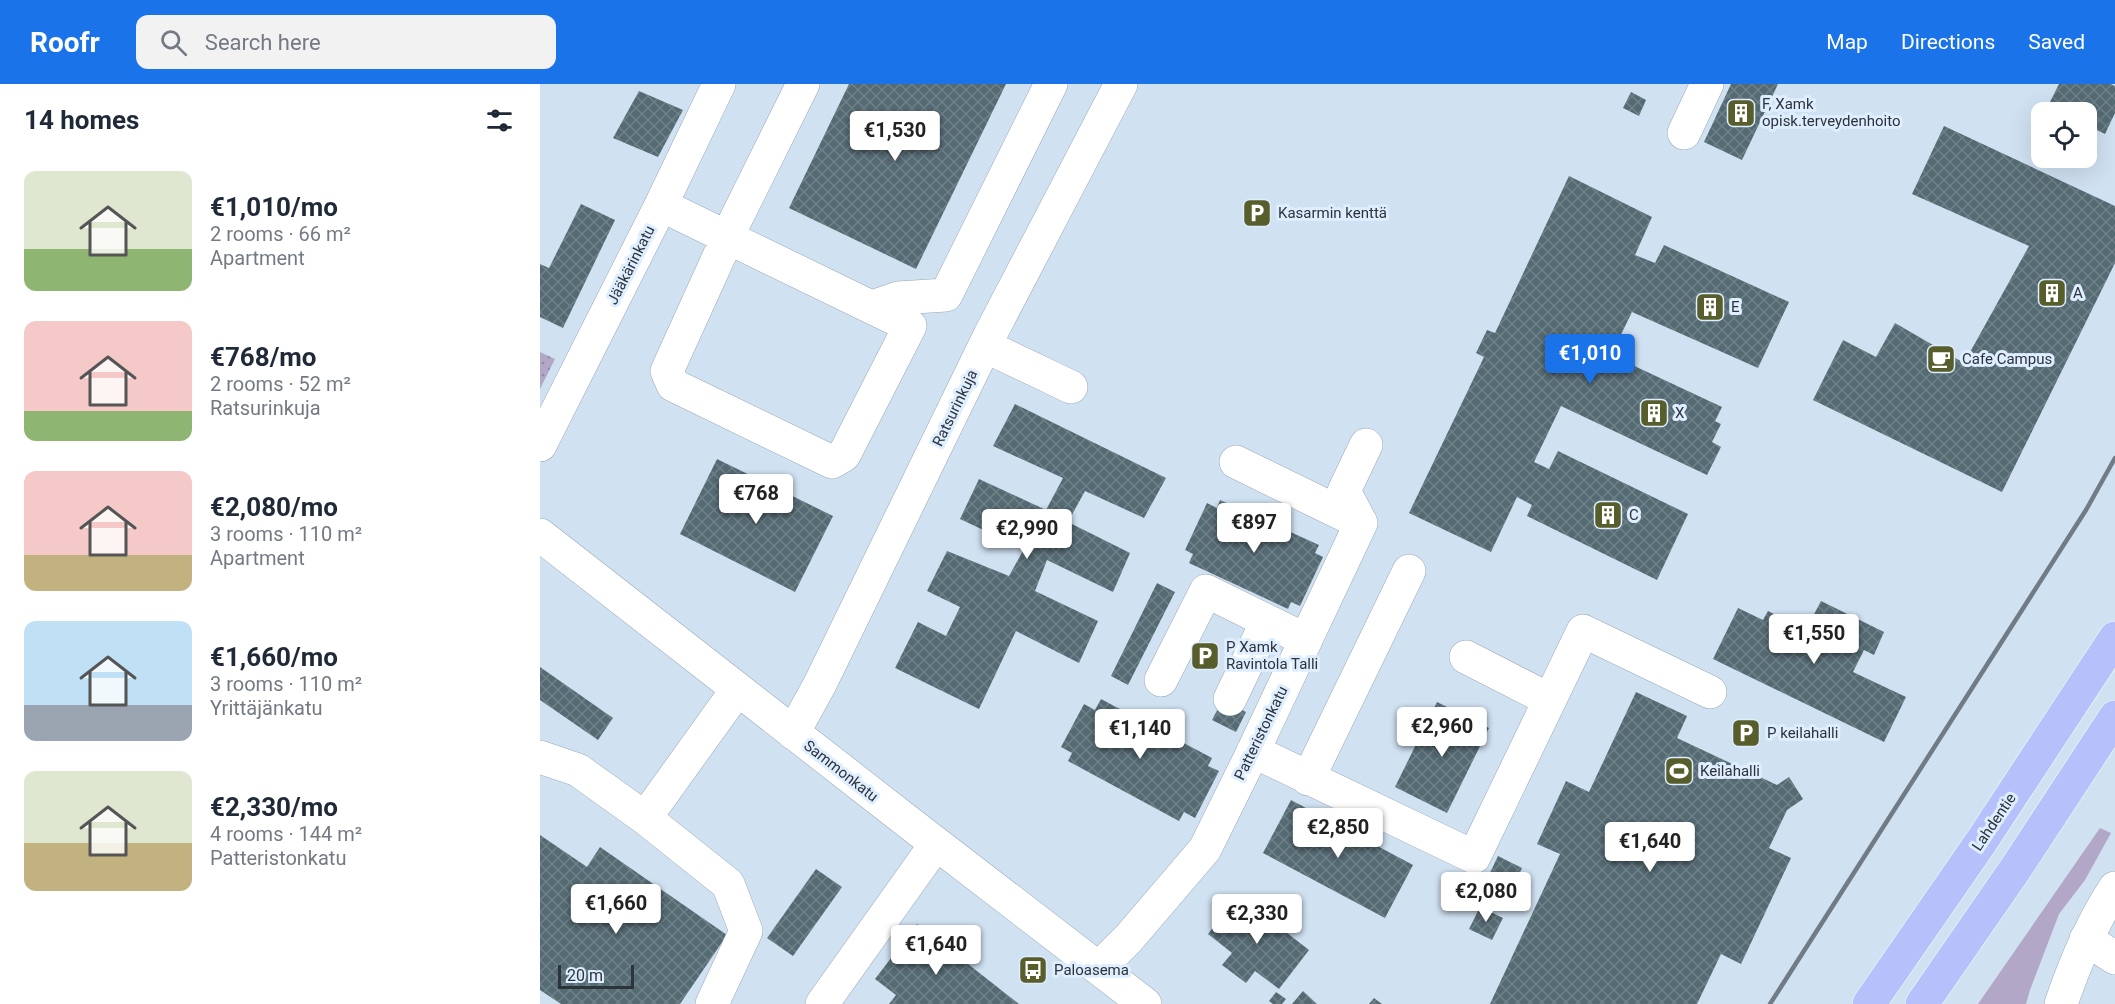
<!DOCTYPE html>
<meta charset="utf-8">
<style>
body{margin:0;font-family:Roboto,sans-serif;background:#f2f2f3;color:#1f2937;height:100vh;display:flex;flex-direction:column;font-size:22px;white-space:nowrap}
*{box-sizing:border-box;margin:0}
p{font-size:20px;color:#747a83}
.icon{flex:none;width:33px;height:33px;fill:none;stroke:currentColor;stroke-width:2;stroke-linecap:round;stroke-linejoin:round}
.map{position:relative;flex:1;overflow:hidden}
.drawer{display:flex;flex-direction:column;background:#fff;width:540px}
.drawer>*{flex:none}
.controls{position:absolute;left:1491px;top:18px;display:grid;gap:12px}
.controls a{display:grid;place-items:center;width:66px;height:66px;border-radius:12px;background:#fff;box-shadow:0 6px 24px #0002;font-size:30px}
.scale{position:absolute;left:18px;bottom:15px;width:76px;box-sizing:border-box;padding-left:6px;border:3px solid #2d333a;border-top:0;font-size:16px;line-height:21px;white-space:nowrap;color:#2d333a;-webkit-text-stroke:4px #deeeff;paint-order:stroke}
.price{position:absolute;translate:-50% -51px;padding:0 14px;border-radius:6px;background:#fff;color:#222;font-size:20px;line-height:39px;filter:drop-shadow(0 2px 3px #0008)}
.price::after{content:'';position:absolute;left:50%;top:36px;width:18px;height:14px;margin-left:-9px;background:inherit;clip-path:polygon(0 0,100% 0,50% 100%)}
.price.active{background:#1a73e8;color:#fff}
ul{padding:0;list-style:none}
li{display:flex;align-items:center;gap:18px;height:150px;padding:0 24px}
li span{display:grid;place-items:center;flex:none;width:168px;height:120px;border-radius:12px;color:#555}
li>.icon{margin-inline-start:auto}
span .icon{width:72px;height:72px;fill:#fffc;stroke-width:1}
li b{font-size:26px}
h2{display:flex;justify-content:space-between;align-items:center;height:72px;padding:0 24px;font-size:26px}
header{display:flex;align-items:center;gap:36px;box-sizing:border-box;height:84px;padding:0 30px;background:#1a73e8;color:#fff}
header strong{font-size:28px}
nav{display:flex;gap:33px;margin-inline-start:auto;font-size:21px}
.search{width:420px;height:54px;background:#f2f2f3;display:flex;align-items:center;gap:15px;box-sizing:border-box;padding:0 21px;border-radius:12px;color:#747a83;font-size:22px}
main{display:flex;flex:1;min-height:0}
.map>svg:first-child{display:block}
.grass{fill:#b3a7c7}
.park{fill:url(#park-dots)}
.building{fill:url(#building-cross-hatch)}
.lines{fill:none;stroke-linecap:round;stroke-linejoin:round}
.minor-casing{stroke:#99a8b8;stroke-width:34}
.highway-casing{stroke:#fff;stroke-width:34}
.minor{stroke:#fff;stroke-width:33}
.highway{stroke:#b6c1fb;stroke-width:33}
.rail{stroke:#717b86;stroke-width:4.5}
.labels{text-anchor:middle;stroke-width:6;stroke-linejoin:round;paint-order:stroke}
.poi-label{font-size:15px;fill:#2d333a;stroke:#deeeff;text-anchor:start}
.street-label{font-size:15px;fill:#2d333a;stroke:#deeeff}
</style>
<header>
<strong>Roofr</strong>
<div class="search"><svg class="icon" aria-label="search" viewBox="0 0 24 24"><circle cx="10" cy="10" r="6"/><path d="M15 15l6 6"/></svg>Search here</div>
<nav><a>Map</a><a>Directions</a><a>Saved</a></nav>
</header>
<main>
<section class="drawer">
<h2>14 homes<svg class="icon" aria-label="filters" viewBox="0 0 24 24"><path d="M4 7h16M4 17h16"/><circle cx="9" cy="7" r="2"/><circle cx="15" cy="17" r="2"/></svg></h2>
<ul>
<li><span style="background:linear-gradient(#dfe7d0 65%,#8fb573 0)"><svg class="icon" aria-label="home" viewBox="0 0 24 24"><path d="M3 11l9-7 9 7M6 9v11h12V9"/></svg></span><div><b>€1,010/mo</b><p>2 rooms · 66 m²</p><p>Apartment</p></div></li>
<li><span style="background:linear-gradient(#f6c9c9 75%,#8fb573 0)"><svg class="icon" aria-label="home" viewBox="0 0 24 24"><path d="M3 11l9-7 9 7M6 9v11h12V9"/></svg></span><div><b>€768/mo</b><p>2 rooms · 52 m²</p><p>Ratsurinkuja</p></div></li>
<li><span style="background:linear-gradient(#f6c9c9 70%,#c2b280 0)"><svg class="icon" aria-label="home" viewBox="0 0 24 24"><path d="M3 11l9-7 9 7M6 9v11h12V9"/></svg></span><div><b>€2,080/mo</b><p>3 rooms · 110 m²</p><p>Apartment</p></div></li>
<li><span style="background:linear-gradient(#bfe0f5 70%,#9aa5b1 0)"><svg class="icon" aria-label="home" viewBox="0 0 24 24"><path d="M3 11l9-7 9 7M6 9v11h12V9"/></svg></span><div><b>€1,660/mo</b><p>3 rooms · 110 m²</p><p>Yrittäjänkatu</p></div></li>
<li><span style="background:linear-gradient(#dfe7d0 60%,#c2b280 0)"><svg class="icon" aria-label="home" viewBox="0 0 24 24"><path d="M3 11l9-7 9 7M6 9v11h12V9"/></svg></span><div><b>€2,330/mo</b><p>4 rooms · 144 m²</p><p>Patteristonkatu</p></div></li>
</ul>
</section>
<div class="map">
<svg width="1575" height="920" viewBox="0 0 1575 920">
<defs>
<pattern id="park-dots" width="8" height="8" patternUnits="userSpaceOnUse" patternTransform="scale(1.5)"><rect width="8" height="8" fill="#b3a7c7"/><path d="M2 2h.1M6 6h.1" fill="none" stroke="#9289a3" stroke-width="1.8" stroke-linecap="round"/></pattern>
<pattern id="building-cross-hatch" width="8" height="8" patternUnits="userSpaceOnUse" patternTransform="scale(1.5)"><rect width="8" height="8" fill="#556b74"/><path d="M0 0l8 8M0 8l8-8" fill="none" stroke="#708188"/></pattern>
</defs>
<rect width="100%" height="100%" fill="#d0e1f2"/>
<path class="grass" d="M1560 744 1571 749 1545 796 1519 830 1490 906 1486 920H1438Z"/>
<path class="park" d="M0 268 15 275 0 305Z"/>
<path class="building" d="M309 0H466L376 185 249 124Z
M1191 0H1238L1202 76 1164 58Z
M1519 0H1571L1575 2V29L1565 50 1546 41V28H1521L1508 22Z
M99 7 143 26 118 73 73 54Z
M1091 8 1106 16 1099 32 1083 24Z
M1404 42 1575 122V179L1462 408 1273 316 1303 256 1336 273 1355 239 1424 279 1489 162 1372 110Z
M1029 92 1112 133 1095 171 1115 179 1124 161 1249 218 1218 284 1092 228 1071 271 1182 323 1175 337 1181 340 1172 358 1181 363 1167 391 1021 322 994 378 1009 385 1018 367 1148 430 1117 496 987 432 992 421 977 413 951 468 869 429 944 273 936 269 947 246 955 249Z
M41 120 75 136 23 244 0 233V180L9 184Z
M475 320 626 394 604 434 545 407 528 438 590 469 573 508 507 476 495 507 558 537 539 579 476 547 439 625 355 584 378 538 406 552 420 523 387 507 407 467 469 492 484 465 420 435 439 395 506 426 523 394 453 362Z
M177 375 293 432 255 508 140 450Z
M680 416 779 461 775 469 783 473 760 522 751 518 748 525 649 479 653 470 645 466 667 419 677 424Z
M617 499 635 508 588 601 571 592Z
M1281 517 1344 548 1334 571 1324 566 1313 588 1366 613 1344 658 1173 575 1198 524 1223 536 1228 527 1256 541 1271 536Z
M0 583 73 634 58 656 0 616Z
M1096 608 1147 632 1137 654 1237 701 1249 693 1263 715 1247 726 1229 764 1251 774 1201 880 1181 870 1157 920H950L1020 770 997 760 1026 697 1049 708Z
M561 615 672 674 668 682 679 687 655 734 644 728 639 737 528 677 532 669 521 663 544 620 555 626Z
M683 615 706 628 696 648 672 636Z
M897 618 949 644 907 729 855 703Z
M751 716 873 781 845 834 723 769Z
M0 751 47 783 60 763 187 851 140 920H21L0 906Z
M958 772 982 784 965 820 941 808Z
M276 785 302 803 253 872 227 854Z
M698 811 769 866 739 905 715 887 706 899 682 881 692 869 668 850Z
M940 823 963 834 952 856 929 845Z
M377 840 479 920H349L356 911 335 895Z
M763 907 777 920H752Z
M736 908 746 915 742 920H733L729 917Z
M834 914 842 920H829Z"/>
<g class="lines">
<g class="minor-casing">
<path id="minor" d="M1144 49 1167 0
M121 121 370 242 304 371 292 378 133 301 127 287C150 236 173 185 196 135L263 0
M332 223 358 214 406 211 511 0
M445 262 531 303
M0 361 121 121 179 0
M696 378 821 439
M0 451 372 741 605 920
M926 573 1010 616
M621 596 666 507 766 556
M690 615 727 537
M253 649 280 600 450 251 581 0
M713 667 934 773 1043 547 1170 608
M0 673 38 686 105 734 188 800 206 847 172 920
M768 695 869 487
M105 734 197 606
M1546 855 1575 874
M559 884 589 854 665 765 709 676 821 439 804 407 826 361
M282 920 396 760
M1521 920C1535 879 1551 840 1575 804"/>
</g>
<g class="highway-casing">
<path id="highway" d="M1329 920 1441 758 1575 554
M1382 920 1476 784 1575 633"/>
</g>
<use href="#minor" class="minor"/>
<use href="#highway" class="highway"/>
<path class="rail" d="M1230 920 1546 426 1575 374"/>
</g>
<defs>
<g id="building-square" transform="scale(1.5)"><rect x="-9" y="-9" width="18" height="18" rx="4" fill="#575d2b" stroke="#deeeff"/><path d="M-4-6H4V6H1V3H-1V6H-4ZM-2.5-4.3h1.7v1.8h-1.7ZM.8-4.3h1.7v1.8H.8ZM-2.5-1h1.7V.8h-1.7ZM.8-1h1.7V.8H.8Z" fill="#fff"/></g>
<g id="parking-square" transform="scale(1.5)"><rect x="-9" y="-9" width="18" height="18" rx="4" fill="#575d2b" stroke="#deeeff"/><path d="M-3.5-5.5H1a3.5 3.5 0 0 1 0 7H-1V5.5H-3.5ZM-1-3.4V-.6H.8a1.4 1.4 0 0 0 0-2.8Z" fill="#fff"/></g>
<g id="cafe-square" transform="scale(1.5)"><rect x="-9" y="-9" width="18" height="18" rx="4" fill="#575d2b" stroke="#deeeff"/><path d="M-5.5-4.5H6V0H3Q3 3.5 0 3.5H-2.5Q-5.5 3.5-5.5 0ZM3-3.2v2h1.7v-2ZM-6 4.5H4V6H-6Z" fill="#fff"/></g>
<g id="stadium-square" transform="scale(1.5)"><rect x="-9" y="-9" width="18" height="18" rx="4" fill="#575d2b" stroke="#deeeff"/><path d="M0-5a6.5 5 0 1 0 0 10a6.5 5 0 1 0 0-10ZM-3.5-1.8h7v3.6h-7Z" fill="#fff"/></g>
<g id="bus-square" transform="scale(1.5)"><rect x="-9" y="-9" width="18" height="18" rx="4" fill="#575d2b" stroke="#deeeff"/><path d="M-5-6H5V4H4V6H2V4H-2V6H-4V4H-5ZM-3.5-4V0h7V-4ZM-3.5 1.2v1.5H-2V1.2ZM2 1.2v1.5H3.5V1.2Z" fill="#fff"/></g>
</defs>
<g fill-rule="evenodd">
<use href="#building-square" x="1201" y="29"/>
<use href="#parking-square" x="717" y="129"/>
<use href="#building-square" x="1512" y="209"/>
<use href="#building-square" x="1170" y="223"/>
<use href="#cafe-square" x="1401" y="275"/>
<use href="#building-square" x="1114" y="329"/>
<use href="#building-square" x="1068" y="431"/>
<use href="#parking-square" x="665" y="572"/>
<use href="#parking-square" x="1206" y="649"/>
<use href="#stadium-square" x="1139" y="687"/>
<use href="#bus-square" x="493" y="886"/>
</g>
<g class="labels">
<g class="poi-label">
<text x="1222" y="25">F, Xamk<tspan x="1222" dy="17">opisk.terveydenhoito</tspan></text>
<text x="738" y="134">Kasarmin kenttä</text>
<text x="1533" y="214">A</text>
<text x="1191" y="228">E</text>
<text x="1422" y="280">Cafe Campus</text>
<text x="1135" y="334">X</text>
<text x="1089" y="436">C</text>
<text x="686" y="568">P Xamk<tspan x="686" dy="17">Ravintola Talli</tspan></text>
<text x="1227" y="654">P keilahalli</text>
<text x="1160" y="692">Keilahalli</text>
<text x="514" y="891">Paloasema</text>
</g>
<g class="street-label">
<text transform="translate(91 181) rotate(-63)" y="5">Jääkärinkatu</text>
<text transform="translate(415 324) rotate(-64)" y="5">Ratsurinkuja</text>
<text transform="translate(721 649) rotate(-64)" y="5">Patteristonkatu</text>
<text transform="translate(301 687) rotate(38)" y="5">Sammonkatu</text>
<text transform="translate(1454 738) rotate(-56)" y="5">Lahdentie</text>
</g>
</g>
</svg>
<div class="controls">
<a><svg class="icon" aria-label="locate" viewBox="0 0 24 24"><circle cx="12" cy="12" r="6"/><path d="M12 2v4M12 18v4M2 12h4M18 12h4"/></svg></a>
</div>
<div class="scale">20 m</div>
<b class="price" style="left:355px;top:78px">€1,530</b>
<b class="price active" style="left:1050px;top:301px">€1,010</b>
<b class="price" style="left:216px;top:441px">€768</b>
<b class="price" style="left:714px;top:470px">€897</b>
<b class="price" style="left:487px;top:476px">€2,990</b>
<b class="price" style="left:1274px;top:581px">€1,550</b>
<b class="price" style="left:902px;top:674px">€2,960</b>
<b class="price" style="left:600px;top:676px">€1,140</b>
<b class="price" style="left:798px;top:775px">€2,850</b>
<b class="price" style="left:1110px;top:789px">€1,640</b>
<b class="price" style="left:946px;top:839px">€2,080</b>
<b class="price" style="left:76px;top:851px">€1,660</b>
<b class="price" style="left:717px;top:861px">€2,330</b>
<b class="price" style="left:396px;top:892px">€1,640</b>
</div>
</main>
